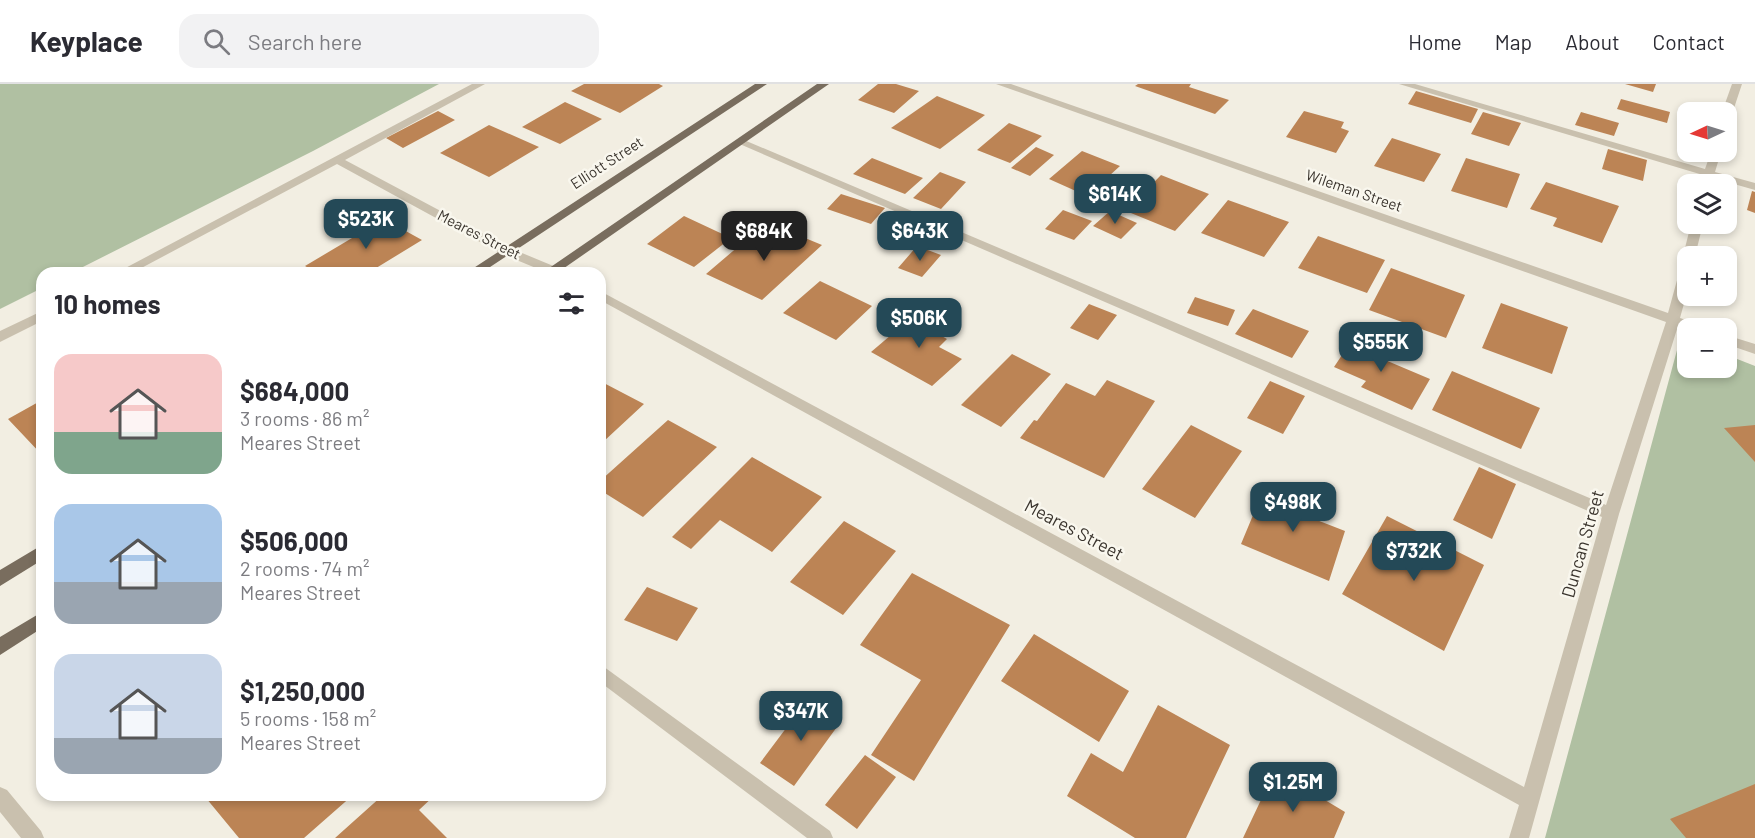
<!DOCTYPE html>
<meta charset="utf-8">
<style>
body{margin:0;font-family:Barlow,sans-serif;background:#f2f2f3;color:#2b2b33;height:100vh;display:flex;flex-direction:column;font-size:22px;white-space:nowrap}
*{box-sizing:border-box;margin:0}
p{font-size:20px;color:#7c7c81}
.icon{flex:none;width:33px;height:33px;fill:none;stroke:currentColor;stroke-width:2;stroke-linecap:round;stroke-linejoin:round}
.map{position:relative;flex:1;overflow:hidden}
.panel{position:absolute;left:36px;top:183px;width:570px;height:534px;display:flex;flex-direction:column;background:#fff;border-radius:18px;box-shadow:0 3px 9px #0003}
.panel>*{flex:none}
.needle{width:39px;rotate:266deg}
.fabs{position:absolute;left:1677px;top:18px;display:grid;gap:12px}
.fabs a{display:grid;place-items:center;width:60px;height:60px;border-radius:12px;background:#fff;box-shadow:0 3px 9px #0003;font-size:30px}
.price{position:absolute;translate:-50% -51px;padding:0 14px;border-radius:12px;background:#244957;color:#fff;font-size:20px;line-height:39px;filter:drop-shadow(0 2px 3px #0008)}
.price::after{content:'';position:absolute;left:50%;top:36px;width:18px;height:14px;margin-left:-9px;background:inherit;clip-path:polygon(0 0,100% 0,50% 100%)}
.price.current{background:#222;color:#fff}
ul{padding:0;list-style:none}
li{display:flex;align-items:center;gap:18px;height:150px;padding:0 18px}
li span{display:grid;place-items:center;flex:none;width:168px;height:120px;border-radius:18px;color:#555}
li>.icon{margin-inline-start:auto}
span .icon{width:72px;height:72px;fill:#fffc;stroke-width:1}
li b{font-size:26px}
h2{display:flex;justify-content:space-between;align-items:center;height:72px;padding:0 18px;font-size:26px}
header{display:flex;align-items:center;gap:36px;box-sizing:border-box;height:84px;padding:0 30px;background:#fff;border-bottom:2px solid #e1e1e2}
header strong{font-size:28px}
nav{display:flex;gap:33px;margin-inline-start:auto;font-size:21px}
.search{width:420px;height:54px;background:#f2f2f3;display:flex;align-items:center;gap:15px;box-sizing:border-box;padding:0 21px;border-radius:18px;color:#7c7c81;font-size:22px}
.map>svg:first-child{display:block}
.green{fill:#b0c0a2}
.building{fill:#bc8455}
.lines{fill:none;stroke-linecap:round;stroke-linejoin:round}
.minor{fill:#c9c0ae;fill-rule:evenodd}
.major{fill:#796d5e;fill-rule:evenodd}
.labels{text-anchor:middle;stroke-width:5;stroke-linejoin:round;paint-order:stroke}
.far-street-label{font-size:15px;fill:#39332c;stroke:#f9f7ee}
.street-label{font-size:18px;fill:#39332c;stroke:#f9f7ee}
</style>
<header>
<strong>Keyplace</strong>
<div class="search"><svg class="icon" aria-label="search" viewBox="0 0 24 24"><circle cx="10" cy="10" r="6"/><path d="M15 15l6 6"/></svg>Search here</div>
<nav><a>Home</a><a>Map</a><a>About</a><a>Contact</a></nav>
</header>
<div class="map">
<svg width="1755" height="754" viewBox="0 0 1755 754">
<rect width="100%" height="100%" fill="#f2eee2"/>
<path class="green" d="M0 0H439L313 67 71 189H42V204L0 225Z
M1680 255 1687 257 1688 284H1726L1727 271 1755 282V754H1545Z"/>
<path class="building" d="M584 0H659L663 2 620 29 571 7Z
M878 0H896L919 7 894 29 858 16Z
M1138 0H1191L1189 3 1229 16 1215 30 1135 2Z
M1625 0H1656L1653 8Z
M1416 7 1478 25 1471 39 1408 20Z
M937 12 985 31 940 65 891 44Z
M1621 15 1670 28 1667 39 1617 25Z
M565 18 602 35 560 60 522 43Z
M438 27 455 36 403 64 386 54Z
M1304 27 1344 38 1341 44 1349 47 1336 69 1286 53Z
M1483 28 1521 39 1509 62 1471 50Z
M1581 28 1619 39 1614 52 1575 41Z
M1009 39 1042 52 1010 79 977 66Z
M489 41 539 63 489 93 440 69Z
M1392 54 1441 70 1424 98 1374 82Z
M1036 63 1054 71 1030 92 1011 84Z
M1608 65 1647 76 1643 97 1602 85Z
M1082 67 1120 82 1087 112 1049 95Z
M872 74 923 94 905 110 853 90Z
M1466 74 1520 90 1507 124 1451 107Z
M940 88 966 98 941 125 913 114Z
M1161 91 1209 110 1175 147 1126 127Z
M1546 98 1619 122 1602 159 1553 142 1557 134 1530 125Z
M1752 107 1755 108V129L1747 126Z
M841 110 885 124 871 140 827 125Z
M1228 116 1289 138 1264 173 1201 149Z
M1063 126 1092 137 1074 156 1045 145Z
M1110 127 1137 139 1121 155 1093 142Z
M684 132 731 154 694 183 647 160Z
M384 135 422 156 368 189H317L305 182Z
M776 142 822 161 762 216 706 190 753 150 762 154Z
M1318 152 1385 176 1367 209 1298 184Z
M917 162 941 171 922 193 898 184Z
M1391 184 1465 211 1446 254 1369 226Z
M820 197 872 222 836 256 783 229Z
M1195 213 1235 226 1228 242 1187 229Z
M1501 219 1568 243 1552 290 1482 264Z
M1089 220 1117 231 1098 256 1070 244Z
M924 223 943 233 929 245 947 255 939 263 962 275 932 302 871 268Z
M1253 225 1309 247 1292 274 1235 250Z
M1356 250 1384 262 1378 273 1430 295 1412 326 1361 303 1366 297 1334 283Z
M1012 270 1051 290 1001 343 961 321Z
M1452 287 1540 324 1521 365 1432 326Z
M1107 296 1155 317 1104 394 1020 354 1034 336 1037 337 1066 299 1095 312Z
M600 297 644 320 603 358 600 356Z
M1270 297 1305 312 1283 350 1247 334Z
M42 316V371L8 335Z
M668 336 717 363 643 433 600 406V397Z
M1191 341 1242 367 1195 434 1142 405Z
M1755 341V378L1724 344Z
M752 373 822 413 772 468 720 436 691 465 672 453Z
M1479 383 1516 400 1492 455 1453 436Z
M1266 400 1315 419 1309 433 1345 447 1329 497 1241 460Z
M1387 432 1484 481 1444 567 1342 510Z
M844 437 896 467 843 531 790 498Z
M912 489 1010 541 914 697 871 671 921 596 860 561Z
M647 503 698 524 677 557 624 536Z
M1034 550 1129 607 1099 658 1001 597Z
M808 615 842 636 794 702 760 679Z
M1158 621 1230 661 1186 754H1135L1067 712 1091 669 1123 688Z
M865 671 896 693 857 745 825 721Z
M1275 686 1345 728 1334 754H1243Z
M1755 700V754H1686L1670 735Z
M210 711H353L304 754H239L206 714Z
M383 711H435L419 726 447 754H335Z"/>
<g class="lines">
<path class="minor" d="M472 0H485L345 76 510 164 563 186 565 189H548L502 170 337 80 132 189H116Z
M996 0H1011L1668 229 1682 178 1685 175 1683 172 1691 140H1703L1695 172H1688V205L1680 234 1701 241 1703 244 1688 246 1678 242 1619 430 1529 754H1509L1519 721 600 216V207L1524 703 1602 433 735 58 740 55 744 56 1606 421 1666 238Z
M1399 0H1415L1705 85 1711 68H1721L1715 88 1755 99V106L1713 94 1711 100H1701L1703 91Z
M1732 0H1742L1731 33 1726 36V28H1722Z
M42 227V237L0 258V247Z
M1726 251 1755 260V270L1726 260Z
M600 580 830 747 833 754H807L600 598Z
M0 703 7 706 41 747 44 754H21L0 728Z"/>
<path class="major" d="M755 0H767L481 189H466Z
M817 0H829L557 189H542Z
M42 461V476L0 502V486Z
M42 528V544L0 571V553Z"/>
</g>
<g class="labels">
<g class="far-street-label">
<text transform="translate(607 79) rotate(-33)" y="5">Elliott Street</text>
<text transform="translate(1354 107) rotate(19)" y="5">Wileman Street</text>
<text transform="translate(479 151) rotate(27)" y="5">Meares Street</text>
</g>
<g class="street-label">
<text transform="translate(1074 446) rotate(28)" y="6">Meares Street</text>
<text transform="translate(1583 460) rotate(-74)" y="6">Duncan Street</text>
</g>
</g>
</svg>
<div class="fabs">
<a><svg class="needle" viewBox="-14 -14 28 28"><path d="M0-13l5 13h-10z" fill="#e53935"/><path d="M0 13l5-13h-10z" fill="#7c7c81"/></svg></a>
<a><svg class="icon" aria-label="layers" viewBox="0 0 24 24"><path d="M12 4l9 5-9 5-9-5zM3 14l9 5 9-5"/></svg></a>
<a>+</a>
<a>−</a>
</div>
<b class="price" style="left:1115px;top:141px">$614K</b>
<b class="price" style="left:366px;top:166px">$523K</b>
<b class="price current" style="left:764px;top:178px">$684K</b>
<b class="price" style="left:920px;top:178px">$643K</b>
<b class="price" style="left:919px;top:265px">$506K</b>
<b class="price" style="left:1381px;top:289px">$555K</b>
<b class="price" style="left:1293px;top:449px">$498K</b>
<b class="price" style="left:1414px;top:498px">$732K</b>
<b class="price" style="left:801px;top:658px">$347K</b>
<b class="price" style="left:1293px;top:729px">$1.25M</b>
<section class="panel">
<h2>10 homes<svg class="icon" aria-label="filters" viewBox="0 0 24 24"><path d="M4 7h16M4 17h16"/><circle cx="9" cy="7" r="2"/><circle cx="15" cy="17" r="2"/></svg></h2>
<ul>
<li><span style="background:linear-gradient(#f6c9c9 65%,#7fa58c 0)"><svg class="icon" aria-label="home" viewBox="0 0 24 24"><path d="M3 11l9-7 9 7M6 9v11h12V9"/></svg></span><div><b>$684,000</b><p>3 rooms · 86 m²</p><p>Meares Street</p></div></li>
<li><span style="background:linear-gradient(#a9c7e8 65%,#9aa5b1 0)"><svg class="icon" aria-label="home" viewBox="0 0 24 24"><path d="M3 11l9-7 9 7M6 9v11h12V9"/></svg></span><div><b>$506,000</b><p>2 rooms · 74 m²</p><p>Meares Street</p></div></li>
<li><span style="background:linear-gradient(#c9d6e8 70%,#9aa5b1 0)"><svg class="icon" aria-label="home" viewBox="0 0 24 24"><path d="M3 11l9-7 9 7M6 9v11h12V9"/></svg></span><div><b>$1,250,000</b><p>5 rooms · 158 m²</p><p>Meares Street</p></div></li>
</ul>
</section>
</div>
